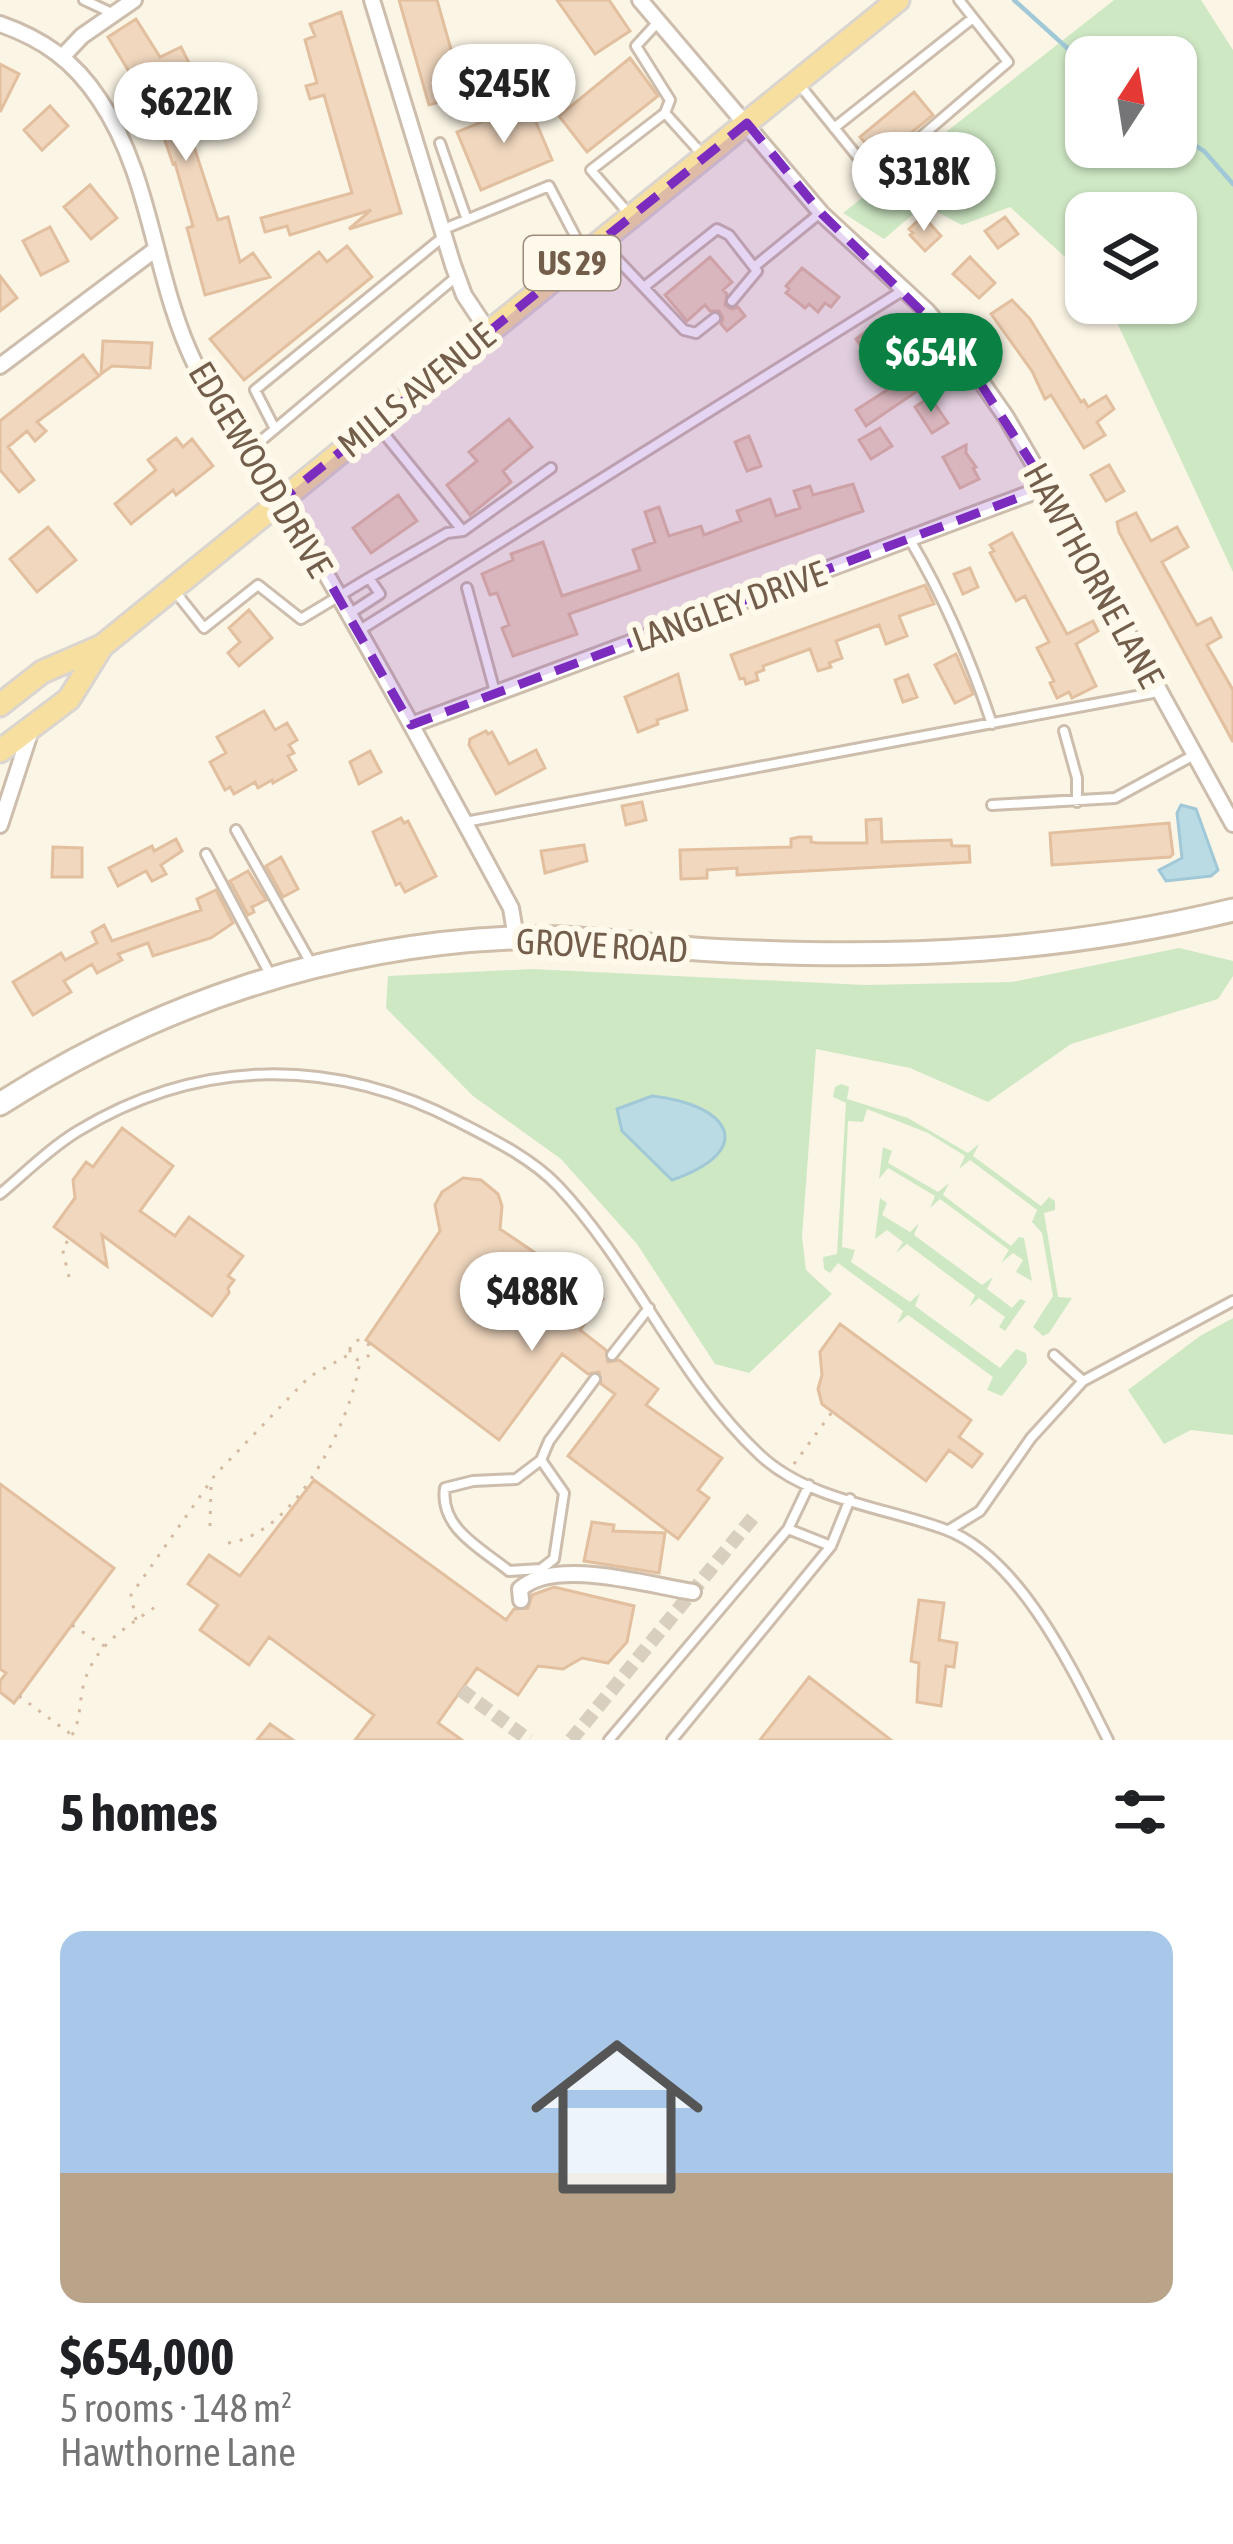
<!DOCTYPE html>
<meta charset="utf-8">
<style>
body{margin:0;font-family:"Asap Condensed",sans-serif;background:#f2f2f2;color:#202124;height:100vh;display:flex;flex-direction:column;font-size:45px;white-space:nowrap}
*{box-sizing:border-box;margin:0}
p{font-size:39px;color:#757577}
.icon{flex:none;width:66px;height:66px;fill:none;stroke:currentColor;stroke-width:2;stroke-linecap:round;stroke-linejoin:round}
.map{position:relative;height:1740px;overflow:hidden}
.side{display:flex;flex-direction:column;background:#fff;flex:1}
.side>*{flex:none}
.needle{width:78px;rotate:12deg}
.fabs{position:absolute;left:1065px;top:36px;display:grid;gap:24px}
.fabs a{display:grid;place-items:center;width:132px;height:132px;border-radius:24px;background:#fff;box-shadow:0 3px 9px #0004;font-size:60px}
.price{position:absolute;translate:-50% -102px;padding:0 27px;border-radius:42px;background:#fff;color:#222;font-size:39px;line-height:78px;filter:drop-shadow(0 3px 6px #0008)}
.price::after{content:'';position:absolute;left:50%;top:72px;width:36px;height:27px;margin-left:-18px;background:inherit;clip-path:polygon(0 0,100% 0,50% 100%)}
.price.current{background:#0b8043;color:#fff}
ul{padding:0;list-style:none}
li{display:grid;align-content:center;gap:24px;height:636px;padding:0 60px}
li+li{border-top:3px solid #e0e0e0}
li span{display:grid;place-items:center;height:372px;border-radius:24px;color:#555}
li>.icon{margin-inline-start:auto}
span .icon{width:216px;height:216px;fill:#fffc;stroke-width:1}
li b{font-size:51px}
h2{display:flex;justify-content:space-between;align-items:center;height:144px;padding:0 60px;font-size:51px}
.map>svg:first-child{display:block}
.green{fill:#cfe8c4;fill-rule:evenodd}
.water{fill:#badae4;stroke:#a1c8d6;stroke-width:3}
.lines{fill:none;stroke-linecap:round;stroke-linejoin:round}
.stream{stroke:#a1c8d6;stroke-width:4.5}
.building{fill:#f0d7be;stroke:#e2bf9f;stroke-width:3}
.street-tunnel{stroke:#d9cfbe;stroke-width:14;stroke-dasharray:14 7;stroke-linecap:butt}
.lane-casing{stroke:#cdbdac;stroke-width:14}
.street-casing{stroke:#cdbdac;stroke-width:20}
.secondary-casing{stroke:#cfbea9;stroke-width:27}
.primary-casing{stroke:#dbd5d0;stroke-width:27}
.path{stroke:#d5baa1;stroke-width:3;stroke-dasharray:3 9;stroke-linecap:butt}
.lane{stroke:#fff;stroke-width:8}
.street{stroke:#fff;stroke-width:14}
.secondary{stroke:#fff;stroke-width:21}
.primary{stroke:#f7dfa0;stroke-width:21}
.marked{fill:#7b2cbf;fill-opacity:0.2;stroke:#7b2cbf;stroke-width:9;stroke-dasharray:24 15;stroke-linejoin:round}
.labels{text-anchor:middle;stroke-width:12;stroke-linejoin:round;paint-order:stroke}
.shield{fill:#fef9eb;stroke:#9d8c7b;stroke-width:3}
.shield-label{font-size:33px;font-weight:bold;fill:#735d4b}
.street-label{font-size:36px;fill:#735d4b;stroke:#fef9eb}
</style>
<div class="map">
<svg width="1233" height="1740" viewBox="0 0 1233 1740">
<rect width="100%" height="100%" fill="#fbf5e5"/>
<path class="green" d="M1114 0H1201L1233 50V572L1108 303H1176V213H1086V276L1010 207 962 225 924 205 884 239 843 213ZM1086 57H1176V147H1086Z
M1179 948 1233 961V976L1218 999 1071 1044 988 1102 910 1068 816 1049 802 1237 806 1270 832 1294 749 1373 715 1364 637 1244 561 1159 473 1096 386 1008 388 976 532 969 865 985 1012 982Z
M841 1084 849 1087 847 1099 908 1118 968 1153 979 1144 973 1156 1041 1206 1049 1197 1055 1201V1210L1044 1213 1058 1297 1072 1298 1049 1333 1043 1336 1033 1327 1053 1296 1042 1233 1032 1222 1037 1210 970 1160 959 1169 965 1156 928 1133 867 1109 863 1122 848 1121 842 1247 855 1250 851 1262 910 1302 920 1293 915 1306 1000 1368 1016 1349 1026 1353 1027 1363 1002 1396 987 1390 993 1377 908 1315 897 1324 903 1311 838 1263 830 1273 824 1269 823 1257 837 1254 846 1103 833 1097 835 1087Z
M883 1147 892 1151 888 1163 938 1192 949 1183 943 1195 1011 1246 1019 1237 1024 1238 1032 1281 1016 1272 1023 1260 1013 1253 1001 1263 1009 1250 940 1199 930 1208 935 1196 888 1168 879 1179Z
M880 1198 887 1203 882 1215 910 1232 919 1223 914 1235 982 1285 993 1277 987 1289 1012 1308 1020 1299 1026 1301 1005 1331 999 1327 1005 1317 979 1298 969 1307 975 1295 907 1244 896 1253 903 1242 887 1230 875 1239Z
M1233 1318V1435L1191 1430 1164 1444 1128 1390 1200 1336Z"/>
<path class="water" d="M1181 805 1196 809 1218 870 1211 876 1166 881 1159 870 1182 858 1177 813Z
M652 1096C728 1104 760 1149 672 1180L622 1131 617 1109Z"/>
<g class="lines">
<path class="stream" d="M1014 0 1086 65
M1176 134 1204 151 1233 184"/>
</g>
<path class="building" d="M399 0H437L464 95 429 105Z
M557 0H609L630 31 595 54Z
M341 12 401 213 349 229 371 210 290 235 287 226 265 232 261 218 352 193 324 95 310 99 306 86 317 83 305 40 315 36 310 24Z
M136 19 160 57 181 47 189 63 163 76 181 107 218 220 228 217 240 262 253 253 270 277 205 295 187 228 193 226 175 163 173 164 162 132 165 131 108 37Z
M630 58 658 96 587 152 559 116Z
M0 64 19 74 0 112Z
M914 92 933 115 879 159 860 137Z
M528 103 552 160 481 190 457 132Z
M50 106 68 126 42 150 24 130Z
M90 185 117 218 91 239 64 207Z
M923 216 941 236 925 251 910 235 913 233 909 229Z
M1005 217 1018 234 998 248 985 231Z
M50 227 68 261 41 275 23 241Z
M347 246 372 277 244 380 210 339 319 252 327 262Z
M710 257 732 282 723 290 727 294 725 305 732 309 738 307 745 316 727 331 721 324 723 318 719 311H710L705 305 687 321 665 295Z
M970 257 995 283 979 298 953 274Z
M802 268 839 297 831 307 825 303 818 312 809 304 805 308 786 293 789 289 786 286Z
M0 276 17 298 0 311Z
M1012 300 1030 319 1081 402 1084 400 1088 407 1106 396 1114 409 1097 422 1105 435 1084 448 1051 395 1045 399 1032 371 991 314Z
M872 327 897 353 891 358 916 392 866 426 856 410 887 390 883 384 887 380 856 339Z
M103 341 152 343 150 368 112 366 101 374Z
M83 355 99 376 37 422 46 431 35 441 27 431 8 447 34 480 19 492 0 470V421Z
M930 397 948 423 932 433 915 407Z
M509 419 532 447 503 471 511 482 470 515 447 485 477 461 469 452Z
M880 428 892 446 871 459 859 440Z
M749 436 761 466 747 471 735 442Z
M176 438 183 447 192 439 213 466 176 495 173 490 131 524 115 504 156 470 148 460Z
M966 445V453L976 467 973 468 979 479 960 488 943 457Z
M1109 465 1124 491 1106 501 1091 475Z
M853 484 863 511 569 614 577 634 513 656 502 628 509 625 497 593 490 595 482 574 513 560 511 554 543 542 562 596 640 570 633 550 655 542 645 512 659 507 669 536 701 526 704 535 741 521 737 511 770 499 776 516 800 508 794 491 810 486 813 495Z
M398 495 417 521 371 553 353 528Z
M1136 513 1151 541 1177 527 1188 547 1162 562 1197 625 1211 618 1221 637 1207 645 1233 690V742L1119 532 1117 522Z
M48 527 76 560 37 592 10 559Z
M1012 533 1067 634 1093 621 1098 631 1076 644 1096 686 1072 698 1069 692 1057 698 1050 683 1054 681 1037 648 1049 642 1025 596 1016 601 990 553 994 551 990 545Z
M970 568 978 587 963 594 954 574Z
M925 585 934 604 899 616 907 636 886 644 879 625 836 641 842 658 829 663 831 667 818 671 810 649 763 666 764 670 756 673 758 680 746 684 744 678 740 679 731 655Z
M249 610 272 638 239 666 228 653 240 642 229 628Z
M956 654 973 694 955 703 935 665Z
M678 674 687 710 657 720 658 724 638 732 625 697Z
M908 675 917 697 903 702 895 680Z
M264 711 275 730 287 723 297 740 289 745 294 753 288 756 296 770 273 783 272 780 258 788 255 782 234 794 230 787 225 790 210 762 226 753 217 737Z
M486 731 488 734 492 732 509 764 536 750 545 768 496 794 469 745 470 739Z
M370 751 381 772 359 784 350 762Z
M642 802 646 820 626 825 622 806Z
M401 818 404 823 408 821 436 876 405 892 400 883 396 885 373 832Z
M881 819 882 842 951 840 952 846H969L970 862 737 875V868L707 870V878L681 879 680 850 791 847V839L799 837H811V842L818 843H867L866 820Z
M1169 823 1173 854 1170 857 1052 865 1050 833Z
M176 839 182 851 161 865 166 874 152 881 146 871 118 886 109 868 152 846 154 851Z
M584 845 587 861 545 873 541 851Z
M53 847 82 848V877H52Z
M281 857 298 889 283 897 266 866Z
M248 871 266 900 252 907 254 912 248 915 230 881Z
M216 890 233 923 211 938 153 956 148 943 118 954 122 960 97 973 92 964 64 981 71 992 33 1015 13 982 61 953 65 960 97 943 92 932 104 925 112 941 201 910 197 899Z
M122 1128 173 1166 140 1211 175 1236 189 1217 243 1256 228 1276 234 1280 228 1288 229 1293 212 1316 102 1235 107 1266 54 1227 75 1198 73 1180 86 1162 93 1167Z
M463 1178 481 1180 498 1194 502 1206 500 1229 603 1299 580 1330 606 1350 608 1362 619 1360 658 1389 646 1405 722 1458 698 1490 709 1498 678 1539 568 1456 615 1394 601 1384 599 1372 588 1374 562 1354 499 1440 366 1340 440 1231 435 1205 442 1192Z
M840 1324 971 1420 959 1437 982 1454 972 1467 949 1450 926 1481 822 1404 818 1389 822 1375 820 1352Z
M314 1480 506 1620 514 1609 528 1608 532 1595 554 1587 634 1606 627 1642 608 1663 582 1658 563 1669 538 1666 518 1695 477 1668 438 1723 462 1740H355L374 1715 269 1637 249 1665 200 1630 218 1605 188 1584 209 1555 240 1576Z
M0 1484 114 1568 14 1703 0 1692V1681L6 1673 0 1669Z
M592 1522 614 1525 613 1531 665 1533 659 1573 584 1561Z
M919 1600 944 1603 939 1640 957 1643 954 1667 946 1666 941 1706 917 1702 919 1663 911 1661Z
M809 1677 827 1691 891 1740H760Z
M270 1724 293 1740H257Z"/>
<g class="lines">
<path class="street-tunnel" d="M461 1690 529 1740
M571 1740 755 1515"/>
<g class="lane-casing">
<path id="lane" d="M84 0 114 14
M658 22 636 46 670 100 665 113
M798 83 874 177 1008 62 959 0
M834 128 973 18
M440 143 467 220
M630 215 591 170 665 113 701 153
M444 229 549 186 584 253
M601 242 684 330 696 333 715 318
M754 267 820 213
M644 287 717 229 729 235 757 271 732 301
M377 425 462 530
M275 429 255 390 443 237
M250 450 456 277
M910 540C944 597 971 661 992 724
M369 578 447 533 463 531 551 468
M467 588 495 692
M173 589 204 628 258 585 301 619 369 578 380 594 349 614
M360 630 902 291
M1064 731 1077 778V802
M992 805 1115 798 1194 755
M465 822 1158 692
M236 830 312 965
M206 854 271 976
M0 1194C25 1173 50 1148 78 1131 200 1057 334 1057 459 1122 494 1140 531 1158 558 1186 635 1268 678 1378 760 1455 808 1500 884 1507 944 1529 1020 1556 1074 1672 1108 1740
M612 1355 649 1308
M1083 1381 1233 1301
M541 1460 564 1493 554 1559 541 1569 509 1571C482 1549 439 1528 445 1488L473 1481 516 1479 541 1460 549 1441 595 1379
M788 1529 831 1546
M949 1530 980 1511 1031 1438 1083 1381 1054 1355
M609 1740 788 1529 809 1485
M672 1740 831 1546 850 1499"/>
</g>
<g class="street-casing">
<path id="street" d="M372 0 453 265 464 295 488 331
M640 0 822 214 927 311 955 344 1006 417 1047 487 1233 824
M0 24C43 39 74 61 99 99 153 178 153 279 195 364 219 413 256 455 284 502 363 635 437 771 511 908L516 938
M64 55 82 36 134 0
M0 366 156 249
M411 725 1047 487
M0 825 31 730
M521 1600 520 1589C555 1557 648 1585 693 1592"/>
</g>
<g class="secondary-casing">
<path id="secondary" d="M0 1104C154 1005 328 946 512 938 583 935 657 948 729 951 906 959 1060 952 1233 910"/>
</g>
<g class="primary-casing">
<path id="primary" d="M0 705 42 672 102 646 898 0
M0 751 69 699 102 646"/>
</g>
<path class="path" d="M69 1277 62 1247 70 1239
M350 1350a10 10 0 1 1 20 0a10 10 0 1 1-20 0Z
M794 1464 832 1412
M210 1526 211 1485
M228 1543C296 1534 351 1421 360 1361
M136 1620 131 1595 215 1475 309 1377 350 1354
M72 1625 104 1646
M19 1696 72 1735 68 1740
M72 1735C81 1719 79 1704 83 1687 93 1646 124 1629 155 1607"/>
<use href="#lane" class="lane"/>
<use href="#street" class="street"/>
<use href="#secondary" class="secondary"/>
<use href="#primary" class="primary"/>
</g>
<path class="marked" d="M747 123 822 214 955 344 1047 487 411 725 282 499Z"/>
<g class="labels">
<rect class="shield" x="524" y="236" width="96" height="54" rx="9"/>
<g class="shield-label">
<text x="572" y="275">US 29</text>
</g>
<g class="street-label">
<text transform="translate(416 390) rotate(-39)" y="13">MILLS AVENUE</text>
<text transform="translate(261 469) rotate(59)" y="13">EDGEWOOD DRIVE</text>
<text transform="translate(1094 575) rotate(61)" y="13">HAWTHORNE LANE</text>
<text transform="translate(729 606) rotate(-20)" y="13">LANGLEY DRIVE</text>
<text transform="translate(602 945) rotate(3)" y="13">GROVE ROAD</text>
</g>
</g>
</svg>
<div class="fabs">
<a><svg class="needle" viewBox="-14 -14 28 28"><path d="M0-13l5 13h-10z" fill="#e53935"/><path d="M0 13l5-13h-10z" fill="#757577"/></svg></a>
<a><svg class="icon" aria-label="layers" viewBox="0 0 24 24"><path d="M12 4l9 5-9 5-9-5zM3 14l9 5 9-5"/></svg></a>
</div>
<b class="price" style="left:504px;top:146px">$245K</b>
<b class="price" style="left:186px;top:164px">$622K</b>
<b class="price" style="left:924px;top:234px">$318K</b>
<b class="price current" style="left:931px;top:415px">$654K</b>
<b class="price" style="left:532px;top:1354px">$488K</b>
</div>
<section class="side">
<h2>5 homes<svg class="icon" aria-label="filters" viewBox="0 0 24 24"><path d="M4 7h16M4 17h16"/><circle cx="9" cy="7" r="2"/><circle cx="15" cy="17" r="2"/></svg></h2>
<ul>
<li><span style="background:linear-gradient(#a9c7e8 65%,#b9a48a 0)"><svg class="icon" aria-label="home" viewBox="0 0 24 24"><path d="M3 11l9-7 9 7M6 9v11h12V9"/></svg></span><div><b>$654,000</b><p>5 rooms · 148 m²</p><p>Hawthorne Lane</p></div></li>
</ul>
</section>
